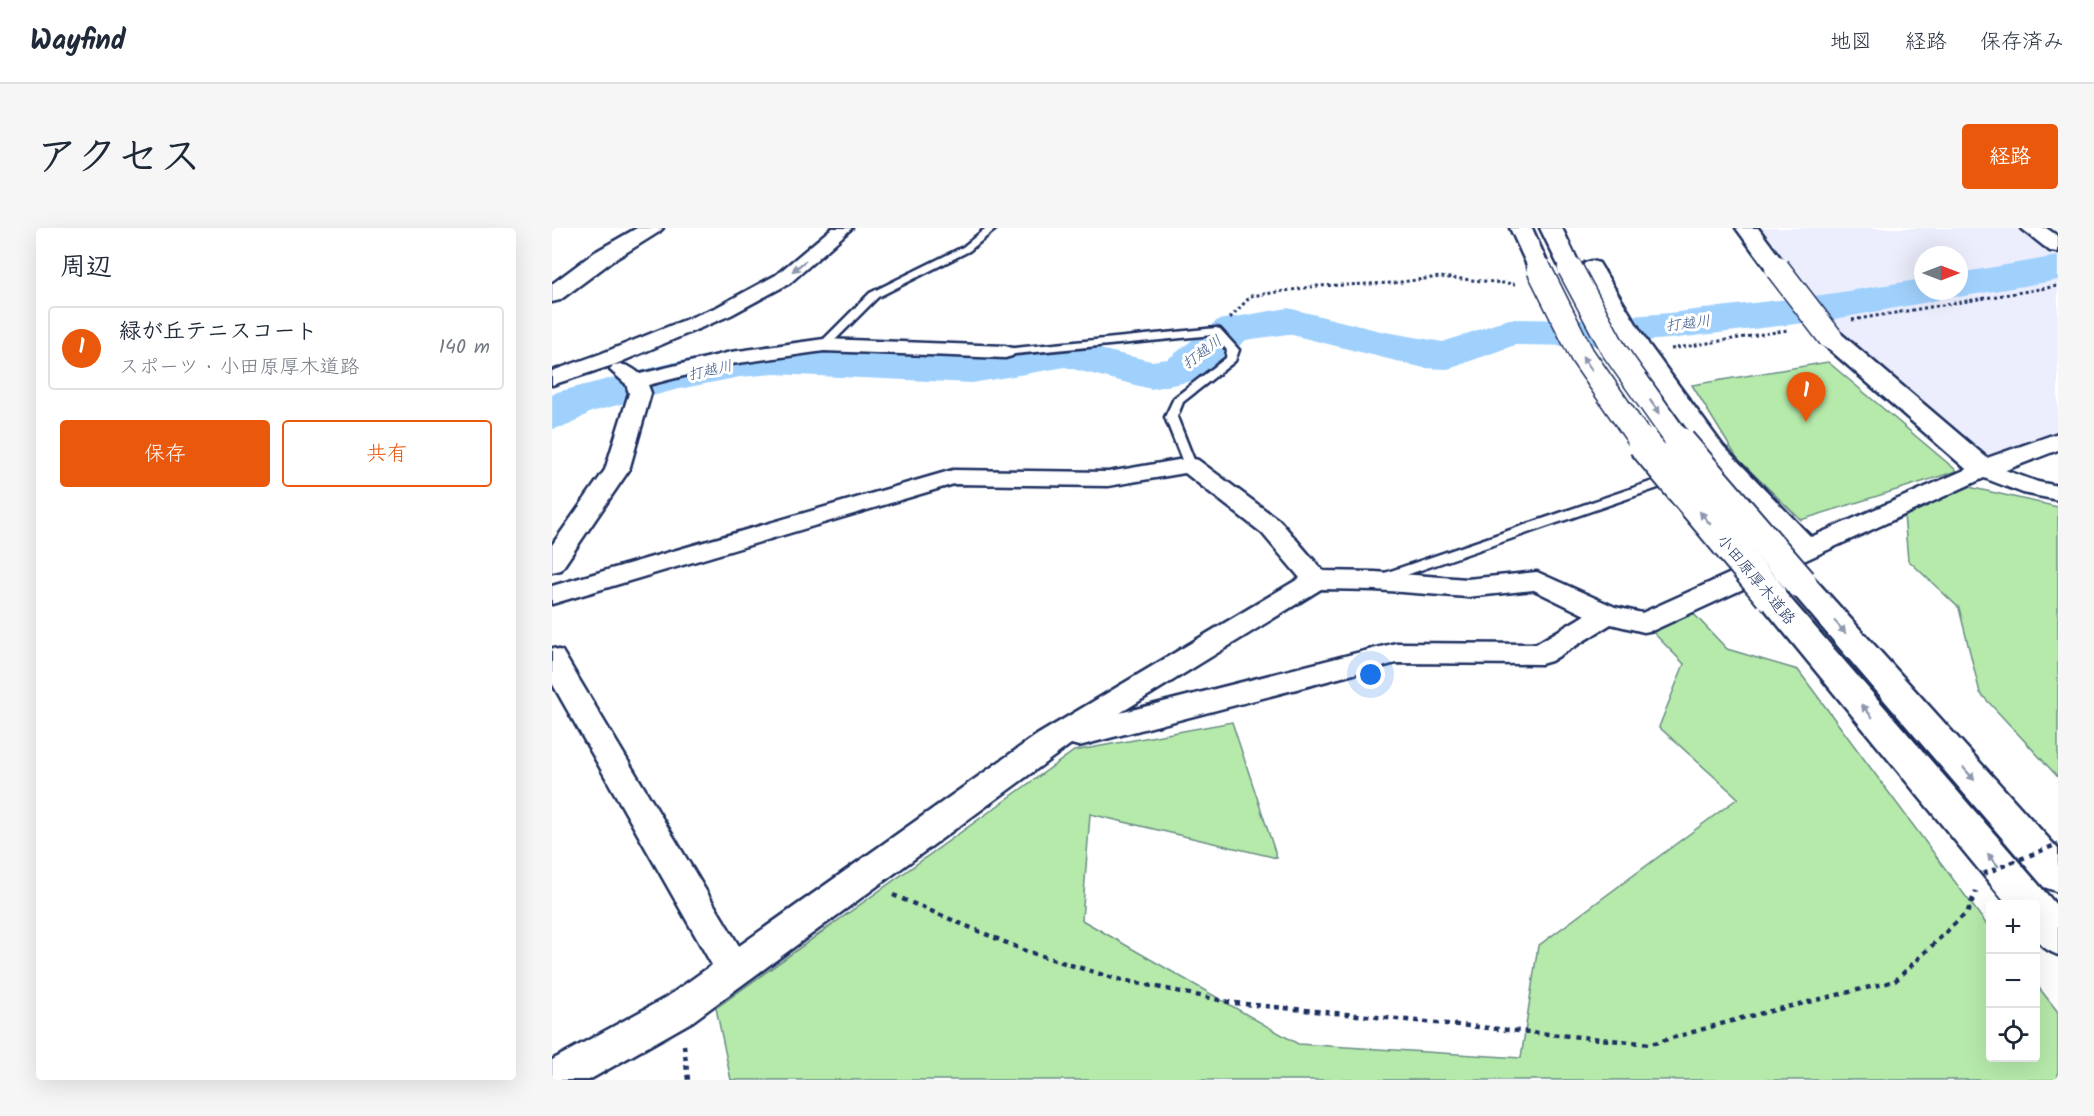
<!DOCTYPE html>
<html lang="ja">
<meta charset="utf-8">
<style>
:root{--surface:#fff;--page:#f6f6f7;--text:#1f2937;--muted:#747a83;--line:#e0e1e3;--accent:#ea580c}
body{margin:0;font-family:Kalam,"Klee One",sans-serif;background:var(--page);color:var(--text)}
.controls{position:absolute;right:18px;bottom:18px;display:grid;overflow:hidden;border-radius:6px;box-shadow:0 6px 24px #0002}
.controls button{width:54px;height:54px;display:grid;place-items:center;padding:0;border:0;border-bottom:2px solid var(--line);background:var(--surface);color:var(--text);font:30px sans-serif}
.compass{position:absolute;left:1362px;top:18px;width:54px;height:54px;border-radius:50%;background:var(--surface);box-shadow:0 6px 24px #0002;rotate:90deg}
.you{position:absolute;left:819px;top:447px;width:21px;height:21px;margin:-15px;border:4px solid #fff;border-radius:50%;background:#1a73e8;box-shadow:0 0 0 9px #1a73e833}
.badge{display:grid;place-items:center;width:39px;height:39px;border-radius:50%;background:var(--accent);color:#fff;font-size:20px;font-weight:700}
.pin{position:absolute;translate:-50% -50px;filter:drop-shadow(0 2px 3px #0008)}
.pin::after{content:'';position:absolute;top:32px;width:21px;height:18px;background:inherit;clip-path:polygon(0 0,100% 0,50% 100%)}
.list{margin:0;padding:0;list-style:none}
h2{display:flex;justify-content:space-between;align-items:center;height:78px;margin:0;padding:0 24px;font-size:26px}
h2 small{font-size:20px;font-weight:400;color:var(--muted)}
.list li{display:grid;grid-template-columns:39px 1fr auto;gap:18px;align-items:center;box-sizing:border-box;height:84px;margin:0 12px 12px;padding:0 12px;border:2px solid var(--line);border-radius:6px}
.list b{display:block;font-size:22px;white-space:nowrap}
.list p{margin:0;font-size:20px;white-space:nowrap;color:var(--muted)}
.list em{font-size:20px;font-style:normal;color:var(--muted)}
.actions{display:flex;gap:12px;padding:18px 24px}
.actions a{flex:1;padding:14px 0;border:2px solid var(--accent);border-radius:6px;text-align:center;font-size:21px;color:var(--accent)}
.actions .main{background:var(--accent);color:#fff}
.icon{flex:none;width:33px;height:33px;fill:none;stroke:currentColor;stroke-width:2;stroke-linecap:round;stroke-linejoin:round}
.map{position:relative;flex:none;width:1506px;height:852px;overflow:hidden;border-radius:6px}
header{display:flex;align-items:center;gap:36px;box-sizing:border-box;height:84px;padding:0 30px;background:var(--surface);border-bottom:2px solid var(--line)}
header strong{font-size:28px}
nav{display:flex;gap:33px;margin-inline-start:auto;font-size:21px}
.intro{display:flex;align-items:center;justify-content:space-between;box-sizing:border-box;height:144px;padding:0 36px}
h1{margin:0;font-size:42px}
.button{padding:15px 27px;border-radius:6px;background:var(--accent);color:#fff;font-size:21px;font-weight:700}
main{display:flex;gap:36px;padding:0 36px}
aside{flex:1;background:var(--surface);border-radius:6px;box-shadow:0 6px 24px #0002}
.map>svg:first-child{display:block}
</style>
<header>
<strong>Wayfind</strong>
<nav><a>地図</a><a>経路</a><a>保存済み</a></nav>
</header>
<div class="intro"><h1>アクセス</h1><a class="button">経路</a></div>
<main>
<aside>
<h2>周辺<small></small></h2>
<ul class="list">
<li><span class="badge">1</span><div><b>緑が丘テニスコート</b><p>スポーツ · 小田原厚木道路</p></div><em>140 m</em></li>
</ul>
<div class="actions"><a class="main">保存</a><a>共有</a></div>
</aside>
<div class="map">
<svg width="1506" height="852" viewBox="0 0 1506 852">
<rect width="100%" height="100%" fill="#fff"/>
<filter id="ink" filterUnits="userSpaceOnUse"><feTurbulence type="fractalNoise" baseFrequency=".0167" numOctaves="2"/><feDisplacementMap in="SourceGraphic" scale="12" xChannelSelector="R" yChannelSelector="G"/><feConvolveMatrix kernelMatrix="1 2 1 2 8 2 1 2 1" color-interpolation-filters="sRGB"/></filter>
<g filter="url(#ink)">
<path fill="#eceefd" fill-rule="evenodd" d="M1201 0H1506V213L1431 241 1278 109ZM1371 27H1407V63H1371Z"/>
<g fill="#b6eaab" stroke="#688c84" stroke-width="1.5">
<path d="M1276 134 1405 243 1249 292 1185 230 1140 157Z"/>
<path d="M1417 259 1506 279V549L1428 465 1407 380 1356 332 1352 287Z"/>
<path d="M1140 384 1175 421 1246 442 1438 701V830H1484V756L1506 784V852H179L164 780 522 523 680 494 725 630 538 586 530 692 746 816 969 830 986 718 1186 570 1107 499 1132 436 1092 395Z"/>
</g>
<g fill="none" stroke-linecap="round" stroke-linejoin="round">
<path fill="#a0d1fd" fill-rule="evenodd" d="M1506 28V52L1407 69 1391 64 1386 72 1371 75 1277 92 1117 111 1027 118 963 117 896 141 872 140 736 106 694 112 646 152 599 161 513 139 420 155 222 146 188 149 127 161 39 184 17 197 0 201V167L5 164 123 134 188 121 222 118 420 127 513 113 599 133 616 131 666 92 736 80 828 103 891 114 957 91 1027 92 1117 85 1277 66 1371 51V63H1407V45Z"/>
<g stroke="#1b2f5e" stroke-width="5">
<g id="lane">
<path d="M434 0H445L417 23 326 69 276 119H268V115L318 65 411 19Z"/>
<path d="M664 100 668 101 687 122 683 133 631 174 625 189 644 237 638 241 632 237 613 189 622 170 674 130 675 122 661 107 453 127 447 124 453 121Z"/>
<path d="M1104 252 1109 253 1110 256 1109 259 831 355H821L819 352 821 349Z"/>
</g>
</g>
<g stroke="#1b2f5e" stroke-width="5">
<g id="street">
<path d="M280 0H300L238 55 179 87 64 136 0 157V143L48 126 165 79 224 47Z"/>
<path d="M1040 33 1047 35 1097 117 1171 218 1259 309 1431 234 1486 254 1506 258V272L1471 265 1432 250 1102 402 1092 404 1059 396 999 433 989 436 844 435 527 518 519 516 141 793 37 852H0V832L115 769 160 737 0 455V420L10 423 187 718 485 507 748 350 710 305 633 245 556 258 402 256 0 376V358L401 242 556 244 638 230 646 232 728 293 771 343 823 344 915 351 985 344 1063 379 1090 385 1239 318 1155 228 1076 119 1030 39 1033 35ZM769 361 823 362 915 369 982 362 1033 387 984 416 844 415 568 485Z"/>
<path d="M272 111 453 118 460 120 464 124 460 128 453 130 272 123 179 136 96 157 99 165 77 242 9 342 0 344V317L53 242 77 165 74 156 58 142 61 137C73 135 79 139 88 146L179 124Z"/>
</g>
</g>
<g stroke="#1b2f5e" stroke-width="5">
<g id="secondary">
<path d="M1184 0H1206L1236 40 1233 45 1225 47 1217 45Z"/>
<path d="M1469 0H1494L1506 8V24L1498 23Z"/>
<path d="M1278 102 1287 104 1435 230 1506 205V222L1441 247 1431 249 1421 247 1269 114 1266 109 1269 104Z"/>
</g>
</g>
<g stroke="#1b2f5e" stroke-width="5">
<path id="primary" d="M85 0H111L107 4 59 34 8 72 0 74V56L43 24Z"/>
</g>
<g stroke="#1b2f5e" stroke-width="5">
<g id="highway">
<path d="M958 0H980L998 41 995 46 987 48 979 46Z"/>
<path d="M988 0H1010L1029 40 1026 45 1018 47 1010 45Z"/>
<path d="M1249 345 1260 348 1506 621V664L1492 659 1238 362 1233 355 1238 348Z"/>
<path d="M1218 357 1229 360 1506 679V727C1477 716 1484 703 1484 676H1455L1207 374 1202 367 1207 360Z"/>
</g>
</g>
<g stroke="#1b2f5e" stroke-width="3" stroke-dasharray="3 3" stroke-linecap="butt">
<path d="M678 90 699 68 766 58 841 55 888 49 963 56"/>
<path d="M1300 92 1506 58"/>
<path d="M1119 121 1236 102"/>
</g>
<g stroke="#1b2f5e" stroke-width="4.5" stroke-dasharray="5 5" stroke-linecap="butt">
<path d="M341 667 474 723 561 750 682 775 1099 816 1190 790 1343 753 1416 683 1424 663"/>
<path d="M132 817 136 852"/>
</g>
<use href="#lane" fill="#fff" fill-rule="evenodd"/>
<use href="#street" fill="#fff" fill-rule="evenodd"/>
<use href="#secondary" fill="#fff" fill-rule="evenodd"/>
<use href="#primary" fill="#fff" fill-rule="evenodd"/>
<use href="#highway" fill="#fff" fill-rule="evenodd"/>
<g stroke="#1b2f5e" stroke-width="27" stroke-linecap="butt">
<path id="secondary-bridge" d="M1225 40 1278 109"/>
</g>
<g stroke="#1b2f5e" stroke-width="27" stroke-linecap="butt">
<g id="highway-bridge-far1">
<path d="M1018 40 1062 122 1129 217"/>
<path d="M987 41 1030 127 1092 217"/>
</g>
</g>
<g stroke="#1b2f5e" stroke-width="35" stroke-linecap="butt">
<g id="highway-bridge">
<path d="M1091 215 1218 367"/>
<path d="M1128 215 1249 355"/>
</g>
</g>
<path stroke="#1b2f5e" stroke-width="4.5" stroke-dasharray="5 5" stroke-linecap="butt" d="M1431 646 1506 616"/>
<use href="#secondary-bridge" stroke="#fff" stroke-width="24"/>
<use href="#highway-bridge-far1" stroke="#fff" stroke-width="24"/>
<use href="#highway-bridge" stroke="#fff" stroke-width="31"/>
</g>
<defs><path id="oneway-solid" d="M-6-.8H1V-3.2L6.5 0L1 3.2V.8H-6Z" transform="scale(1.5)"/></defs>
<g fill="#8d97ae">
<use href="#oneway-solid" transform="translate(247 38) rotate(141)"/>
<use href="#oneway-solid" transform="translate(1035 135) rotate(-124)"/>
<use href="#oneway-solid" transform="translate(1103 179) rotate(54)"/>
<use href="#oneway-solid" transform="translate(1153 290) rotate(-130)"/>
<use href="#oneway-solid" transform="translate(1288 399) rotate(49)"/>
<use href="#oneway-solid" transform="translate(1315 483) rotate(-130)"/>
<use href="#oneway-solid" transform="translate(1417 546) rotate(49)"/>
<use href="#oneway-solid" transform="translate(1441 632) rotate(-130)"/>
</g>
</g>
<g text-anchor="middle" stroke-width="6" stroke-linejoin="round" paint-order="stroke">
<g font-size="15" font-style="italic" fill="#3c5886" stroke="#fff">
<text transform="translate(1136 95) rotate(-7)" y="5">打越川</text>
<text transform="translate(650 124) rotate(-37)" y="5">打越川</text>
<text transform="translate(158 142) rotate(-13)" y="5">打越川</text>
</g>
<g font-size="16" fill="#1b2f5e" stroke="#fff">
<text transform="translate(1205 351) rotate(50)" y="6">小田原厚木道路</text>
</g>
</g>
</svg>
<div class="controls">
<button>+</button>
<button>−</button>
<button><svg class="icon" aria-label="locate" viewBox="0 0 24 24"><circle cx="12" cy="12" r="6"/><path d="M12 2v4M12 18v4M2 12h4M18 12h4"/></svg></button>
</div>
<svg class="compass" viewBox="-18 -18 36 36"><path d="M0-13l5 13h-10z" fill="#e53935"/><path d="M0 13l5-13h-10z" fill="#747a83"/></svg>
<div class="you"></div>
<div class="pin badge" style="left:1254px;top:194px">1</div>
</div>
</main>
